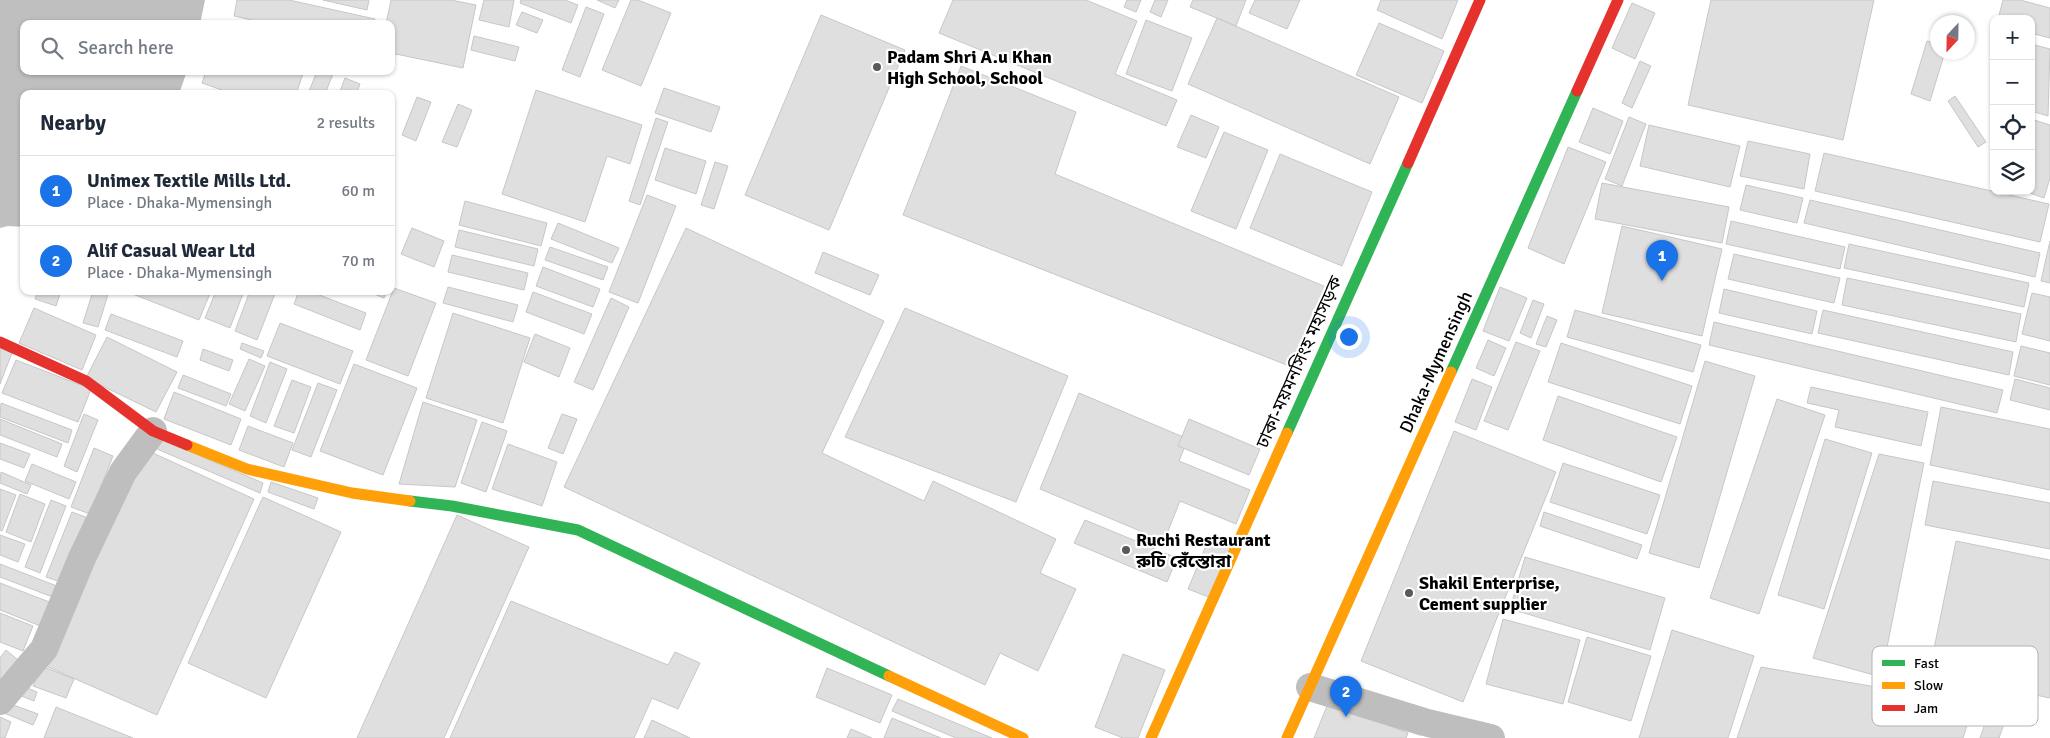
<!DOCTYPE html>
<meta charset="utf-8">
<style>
:root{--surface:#fff;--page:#f2f2f3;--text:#1f2937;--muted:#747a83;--line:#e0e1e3;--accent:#1a73e8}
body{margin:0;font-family:Signika,"Noto Sans Bengali",sans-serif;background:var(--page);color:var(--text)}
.controls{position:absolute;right:15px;top:15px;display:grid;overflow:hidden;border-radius:10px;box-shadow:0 1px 4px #0004}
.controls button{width:45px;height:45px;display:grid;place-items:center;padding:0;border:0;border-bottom:1px solid var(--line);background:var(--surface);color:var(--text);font:25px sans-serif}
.compass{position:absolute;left:1930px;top:15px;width:45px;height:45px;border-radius:50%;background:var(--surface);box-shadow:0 1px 4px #0004;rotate:202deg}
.you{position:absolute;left:1348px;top:336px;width:18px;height:18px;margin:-12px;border:4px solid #fff;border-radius:50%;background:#1a73e8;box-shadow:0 0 0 8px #1a73e833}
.badge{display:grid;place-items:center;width:32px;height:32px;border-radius:50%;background:var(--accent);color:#fff;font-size:16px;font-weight:700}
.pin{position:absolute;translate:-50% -41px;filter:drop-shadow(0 1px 2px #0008)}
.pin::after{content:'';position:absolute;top:26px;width:18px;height:15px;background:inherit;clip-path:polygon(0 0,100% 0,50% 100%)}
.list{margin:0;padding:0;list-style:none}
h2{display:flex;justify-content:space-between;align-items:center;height:65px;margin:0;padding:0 20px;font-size:21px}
h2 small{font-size:16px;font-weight:400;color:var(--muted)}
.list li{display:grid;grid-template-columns:32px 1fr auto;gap:15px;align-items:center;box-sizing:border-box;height:70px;padding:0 20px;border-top:1px solid var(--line)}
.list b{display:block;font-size:19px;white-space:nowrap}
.list p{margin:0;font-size:16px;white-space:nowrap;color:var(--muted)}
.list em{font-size:16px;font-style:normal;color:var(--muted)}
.icon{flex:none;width:28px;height:28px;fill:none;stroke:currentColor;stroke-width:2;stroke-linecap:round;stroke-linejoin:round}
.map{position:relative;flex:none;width:2050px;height:738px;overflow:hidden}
.search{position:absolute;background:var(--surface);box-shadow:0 1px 4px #0004;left:20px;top:20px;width:375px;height:55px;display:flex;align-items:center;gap:12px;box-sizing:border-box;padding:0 18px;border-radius:10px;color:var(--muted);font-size:19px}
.panel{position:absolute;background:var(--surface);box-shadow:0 1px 4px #0004;left:20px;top:90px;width:375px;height:205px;border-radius:10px}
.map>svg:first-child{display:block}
</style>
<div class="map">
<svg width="2050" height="738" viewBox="0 0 2050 738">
<rect width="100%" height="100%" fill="#fff"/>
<path fill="#bfbfbf" d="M0 0H205L200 24H24V71H187L179 94H24V227L8 226 0 228Z"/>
<g fill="#dfdfdf" stroke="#c7c7c7">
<path d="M237 0H289L375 19 374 24H269L234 16Z"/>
<path d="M323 0H369L367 10Z"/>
<path d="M391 0H451L476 5 463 68 391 53V24H386Z"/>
<path d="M484 0H514L509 27 479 20Z"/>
<path d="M521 0H565L578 5 571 23 520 3Z"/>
<path d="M597 0H619L615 8Z"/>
<path d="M631 0H638L671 13 641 86 602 70Z"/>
<path d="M953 0H1086L1137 21 1115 74 1177 100 1166 126 939 33Z"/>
<path d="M1127 0H1141L1136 12 1124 7Z"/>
<path d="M1155 0H1168L1161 17 1150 12Z"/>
<path d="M1193 0H1246L1236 26 1190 7Z"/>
<path d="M1255 0H1300L1287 29 1249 13Z"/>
<path d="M1381 0H1458L1442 39 1377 10Z"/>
<path d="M1711 0H1874L1843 140 1688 105Z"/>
<path d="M2003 0H2020L2050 8V38L2031 33V19H1998Z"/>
<path d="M1632 3 1655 13 1635 59 1612 48Z"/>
<path d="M586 7 604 14 580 77 562 70Z"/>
<path d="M522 12 543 20 537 33 516 25Z"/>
<path d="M821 15 905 50 829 230 745 195Z"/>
<path d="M1217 18 1399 97 1370 164 1188 84Z"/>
<path d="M1146 20 1192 38 1172 91 1126 74Z"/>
<path d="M1379 23 1444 51 1422 103 1356 75Z"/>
<path d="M474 36 519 47 515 61 471 50Z"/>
<path d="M1927 41 1938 44V52H1945L1930 101 1911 94Z"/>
<path d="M2031 44 2050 49 2048 116 2031 111Z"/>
<path d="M1640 61 1651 66 1632 108 1622 103Z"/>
<path d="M961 66 1076 112 1055 174 1326 287 1292 367 903 215Z"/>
<path d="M206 71H304L296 94H233L202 83Z"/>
<path d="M317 71 333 74 325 94H308Z"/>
<path d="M345 78 360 84 356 94H339Z"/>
<path d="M664 88 720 107 711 132 655 113Z"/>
<path d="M536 90 642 125 630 164 607 156 585 222 502 194Z"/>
<path d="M1955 96 1986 142 1978 147 1948 101Z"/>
<path d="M417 97 431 102 416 141 402 135Z"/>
<path d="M458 104 472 110 457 147 442 142Z"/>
<path d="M1593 108 1623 121 1610 154 1579 142Z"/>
<path d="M1191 115 1219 127 1206 158 1177 147Z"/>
<path d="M1629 117 1646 124 1622 186 1605 179Z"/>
<path d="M656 118 668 122 640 205 629 201Z"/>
<path d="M2031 119 2050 125V178L2044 198 2024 191H2031Z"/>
<path d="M1649 125 1740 146 1730 187 1640 166Z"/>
<path d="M1224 132 1268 150 1236 229 1191 211Z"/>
<path d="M1748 141 1810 154 1804 189 1740 176Z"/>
<path d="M1568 147 1606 162 1564 264 1528 248Z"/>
<path d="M665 148 706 161 696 194 655 180Z"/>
<path d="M1824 153 2049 204 2040 242 1815 191Z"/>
<path d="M1280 154 1372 192 1342 266 1250 228Z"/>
<path d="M715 162 728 166 714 209 701 205Z"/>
<path d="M1602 183 1729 207 1722 243 1595 219Z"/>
<path d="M1746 185 1803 198 1797 223 1740 210Z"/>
<path d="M647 195 676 206 638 303 609 292Z"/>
<path d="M1810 200 2040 253 2035 277 1804 223Z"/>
<path d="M465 201 547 223 541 246 459 225Z"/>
<path d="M1731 221 1845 247 1840 269 1726 244Z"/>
<path d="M558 223 619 248 612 263 551 239Z"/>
<path d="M1622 226 1722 249 1702 336 1602 313Z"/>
<path d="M412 228 444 241 434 267 401 254Z"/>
<path d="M686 228 884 321 822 453 924 501 933 481 1056 539 1040 573 1076 589 1038 671 1000 653 985 685 564 487Z"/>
<path d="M459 230 538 249 534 266 455 247Z"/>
<path d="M2050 241V283L2041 281Z"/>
<path d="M1849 244 2029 283 2024 307 1844 268Z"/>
<path d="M550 247 608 267 603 280 545 260Z"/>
<path d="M823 252 879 275 870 295 815 273Z"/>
<path d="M1734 254 1840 278 1834 303 1728 279Z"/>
<path d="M452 255 528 273 524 290 448 272Z"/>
<path d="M543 267 600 289 593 307 536 286Z"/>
<path d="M1847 278 2021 314 2016 342 1842 305Z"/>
<path d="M448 287 518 305 513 322 443 303Z"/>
<path d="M1500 287 1527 298 1509 341 1483 331Z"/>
<path d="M394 288 436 303 408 376 366 360Z"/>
<path d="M1724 289 1817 311 1812 334 1719 313Z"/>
<path d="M38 291H61L56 306 35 299Z"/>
<path d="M93 291H109L98 327 83 323Z"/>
<path d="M125 291H211L199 320Z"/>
<path d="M216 291H244L230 328 205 318Z"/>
<path d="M250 291H276L257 340 235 331Z"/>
<path d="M299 291H309L366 313 360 330 294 304Z"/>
<path d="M367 291H387L384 298Z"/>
<path d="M533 292 592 314 584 334 526 312Z"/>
<path d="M2032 293 2050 297V341L2022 334Z"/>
<path d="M611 298 629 307 593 390 574 382Z"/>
<path d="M1533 300 1544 304 1531 338 1520 333Z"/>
<path d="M34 308 96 335 82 370 19 343Z"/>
<path d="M905 308 1068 376 1016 502 845 437Z"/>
<path d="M1575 310 1701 345 1693 372 1567 337Z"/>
<path d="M1823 310 2013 352 2009 375 1818 333Z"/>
<path d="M453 313 530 338 503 423 426 398Z"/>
<path d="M111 314 183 341 177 357 105 330Z"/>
<path d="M1547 316 1557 320 1546 347 1536 344Z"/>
<path d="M1714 322 2003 390 1997 413 1709 345Z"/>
<path d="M280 323 353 351 340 384 267 356Z"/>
<path d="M535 334 570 348 559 377 524 362Z"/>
<path d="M107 337 177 372 156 412 86 378Z"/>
<path d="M1488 340 1506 348 1494 376 1476 368Z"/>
<path d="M1516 342 1540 351 1508 430 1484 421Z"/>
<path d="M242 343 264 351 261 358 240 349Z"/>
<path d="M1561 343 1692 386 1680 424 1548 382Z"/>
<path d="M2021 346 2050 353V385L2014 376Z"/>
<path d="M0 348 12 353 0 384Z"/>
<path d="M203 349 233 360 229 371 200 360Z"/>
<path d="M249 359 265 366 245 411 229 404Z"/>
<path d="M16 360 91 389 78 422 2 393Z"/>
<path d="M1705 361 1755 376 1699 568 1649 553Z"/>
<path d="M270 362 287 369 266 423 250 416Z"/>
<path d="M354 364 417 388 383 475 320 451Z"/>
<path d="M183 375 231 394 226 406 178 388Z"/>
<path d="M1472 379 1492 387 1476 430 1455 422Z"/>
<path d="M2015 379 2050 388V410L2010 400Z"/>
<path d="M292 380 311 387 294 433 274 426Z"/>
<path d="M318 383 337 390 311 457 292 450Z"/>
<path d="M1811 387 1928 412 1921 446 1835 427 1839 410 1807 403Z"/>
<path d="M174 392 241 419 231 445 164 419Z"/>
<path d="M1079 393 1188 439 1179 461 1250 490 1236 524 1180 501 1164 541 1040 489Z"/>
<path d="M1558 396 1677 437 1661 482 1543 440Z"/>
<path d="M1777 399 1825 415 1759 614 1710 598Z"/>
<path d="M423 402 477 420 455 487 399 484Z"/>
<path d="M1 403 72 430 68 443 0 417Z"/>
<path d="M1941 407 2050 429V490L1930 465Z"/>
<path d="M84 414 98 420 77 472 64 466Z"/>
<path d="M562 414 577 419 563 454 548 448Z"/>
<path d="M0 419 62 444 57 457 0 435Z"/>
<path d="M1189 419 1260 449 1249 475 1178 446Z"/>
<path d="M482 422 507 431 486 492 461 483Z"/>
<path d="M248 426 293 443 284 467 239 450Z"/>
<path d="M1454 431 1556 472 1463 702 1361 661Z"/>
<path d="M161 439 263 483 260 493 157 449Z"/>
<path d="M1825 439 1872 453 1824 609 1778 595Z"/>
<path d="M0 443 30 454 24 468 0 459Z"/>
<path d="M508 444 557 462 542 506 492 489Z"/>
<path d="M94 448 113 456 90 514 71 507Z"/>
<path d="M144 449 254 499 157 715 46 666Z"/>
<path d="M1879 454 1924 463 1881 677 1813 658Z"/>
<path d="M1563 463 1660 495 1647 534 1550 502Z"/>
<path d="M32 464 76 482 69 499 25 481Z"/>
<path d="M1 472 31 485 27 494 0 483Z"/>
<path d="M1933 481 2050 503V549L1925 525Z"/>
<path d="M271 482 318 498 314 509 268 492Z"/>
<path d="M0 489 16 495 2 531 0 530Z"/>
<path d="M20 494 45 504 31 542 6 532Z"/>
<path d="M263 497 341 532 266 698 188 663Z"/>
<path d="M51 500 66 506 40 573 25 567Z"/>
<path d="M72 512 88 518 63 583 46 577Z"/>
<path d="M1544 512 1642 545 1637 559 1540 526Z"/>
<path d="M457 515 529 547 444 738H357Z"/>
<path d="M1085 520 1177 558 1167 582 1074 543Z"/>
<path d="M0 535 25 544 18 562 0 555Z"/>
<path d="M1210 536 1233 546 1211 598 1188 589Z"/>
<path d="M1956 541 2050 560V698L1929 673Z"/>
<path d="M1525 557 1665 598 1650 650 1510 609Z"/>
<path d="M0 564 62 588 58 599 0 577Z"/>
<path d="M0 583 52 603 43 627 0 610Z"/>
<path d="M511 601 668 665 675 652 700 663 678 709 652 698 634 738H450Z"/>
<path d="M0 613 33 626 23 651 0 642Z"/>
<path d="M1503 619 1580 640 1563 704 1486 684Z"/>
<path d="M1672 630 1754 656 1728 738H1639Z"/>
<path d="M1587 637 1651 656 1631 721 1568 702Z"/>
<path d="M6 650 18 660 0 684V658Z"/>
<path d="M1123 654 1165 670 1138 738H1123L1095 727Z"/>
<path d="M41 666 74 679 66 698 33 686Z"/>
<path d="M1761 667 1974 704 1963 738H1737Z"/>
<path d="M827 668 892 695 880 723 816 697Z"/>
<path d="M23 686 37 692 34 701 19 695Z"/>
<path d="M898 699 992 738H956L892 711Z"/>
<path d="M1329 701 1408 733 1406 738H1314Z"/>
<path d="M8 703 38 714 33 725 4 713Z"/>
<path d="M56 707 133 738H44Z"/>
<path d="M1988 715 2005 721 1999 738H1980Z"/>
<path d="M0 717 11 722 5 738H0Z"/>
<path d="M892 718 941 738H884Z"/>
<path d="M652 720 690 738H644Z"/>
<path d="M851 729 872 738H847Z"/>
</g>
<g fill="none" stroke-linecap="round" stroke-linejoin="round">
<g stroke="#bebebe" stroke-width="28">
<path d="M1310 687 1424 722 1491 738"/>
<path d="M0 701 44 649 82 558 123 472 153 431"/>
</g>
<g stroke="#30b455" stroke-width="11">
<path d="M1451 372 1577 91"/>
<path d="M1287 433 1408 163"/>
<path d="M410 501 452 506 578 530 889 676"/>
</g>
<g stroke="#ff9f0a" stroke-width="11">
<path d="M187 445 247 469 352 493 410 501"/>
<path d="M889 676 1023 738"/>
<path d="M1151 738 1287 433"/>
<path d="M1287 738 1451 372"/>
</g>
<g stroke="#e5322d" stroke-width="11">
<path d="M1577 91 1618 0"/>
<path d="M1408 163 1480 0"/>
<path d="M0 342 86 381 153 431 187 445"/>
</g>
</g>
<g fill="#595959" stroke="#fff" stroke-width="2">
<circle cx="877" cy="67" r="5"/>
<circle cx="1126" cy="550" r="5"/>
<circle cx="1409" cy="593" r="5"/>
</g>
<g text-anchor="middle" stroke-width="4.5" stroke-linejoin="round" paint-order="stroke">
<g font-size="18" font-weight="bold" fill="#000" stroke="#fff" text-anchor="start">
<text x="887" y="63">Padam Shri A.u Khan<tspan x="887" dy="21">High School, School</tspan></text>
<text x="1136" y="546">Ruchi Restaurant<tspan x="1136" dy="21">রুচি রেঁস্তোরা</tspan></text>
<text x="1419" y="589">Shakil Enterprise,<tspan x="1419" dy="21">Cement supplier</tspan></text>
</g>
<g font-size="18" fill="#000" stroke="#fff">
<text transform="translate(1299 362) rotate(-66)" y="6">ঢাকা-ময়মনসিংহ মহাসড়ক</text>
<text transform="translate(1436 362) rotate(-66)" y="6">Dhaka-Mymensingh</text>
</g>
</g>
<rect x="1872" y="646" width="166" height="80" rx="8" fill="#fff" stroke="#b2b2b2" stroke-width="1"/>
<rect x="1882" y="660" width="23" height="6" fill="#30b455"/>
<rect x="1882" y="682" width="23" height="7" fill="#ff9f0a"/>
<rect x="1882" y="705" width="23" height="6" fill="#e5322d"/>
<g font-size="14" fill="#000">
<text x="1914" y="668">Fast</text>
<text x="1914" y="690">Slow</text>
<text x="1914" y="713">Jam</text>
</g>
</svg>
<div class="controls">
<button>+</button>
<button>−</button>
<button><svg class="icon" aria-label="locate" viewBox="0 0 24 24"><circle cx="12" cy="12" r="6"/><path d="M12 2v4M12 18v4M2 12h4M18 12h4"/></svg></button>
<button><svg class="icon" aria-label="layers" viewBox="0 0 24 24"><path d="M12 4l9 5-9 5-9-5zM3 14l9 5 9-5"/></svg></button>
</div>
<svg class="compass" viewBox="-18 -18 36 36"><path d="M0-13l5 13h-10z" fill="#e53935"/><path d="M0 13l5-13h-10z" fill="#747a83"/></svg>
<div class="you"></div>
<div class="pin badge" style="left:1662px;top:281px">1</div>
<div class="pin badge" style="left:1346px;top:717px">2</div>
<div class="search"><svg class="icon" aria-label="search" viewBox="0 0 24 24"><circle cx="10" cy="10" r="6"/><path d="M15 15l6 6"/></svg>Search here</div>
<section class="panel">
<h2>Nearby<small>2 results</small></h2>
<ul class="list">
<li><span class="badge">1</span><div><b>Unimex Textile Mills Ltd.</b><p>Place · Dhaka-Mymensingh</p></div><em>60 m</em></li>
<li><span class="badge">2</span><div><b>Alif Casual Wear Ltd</b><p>Place · Dhaka-Mymensingh</p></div><em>70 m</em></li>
</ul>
</section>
</div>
